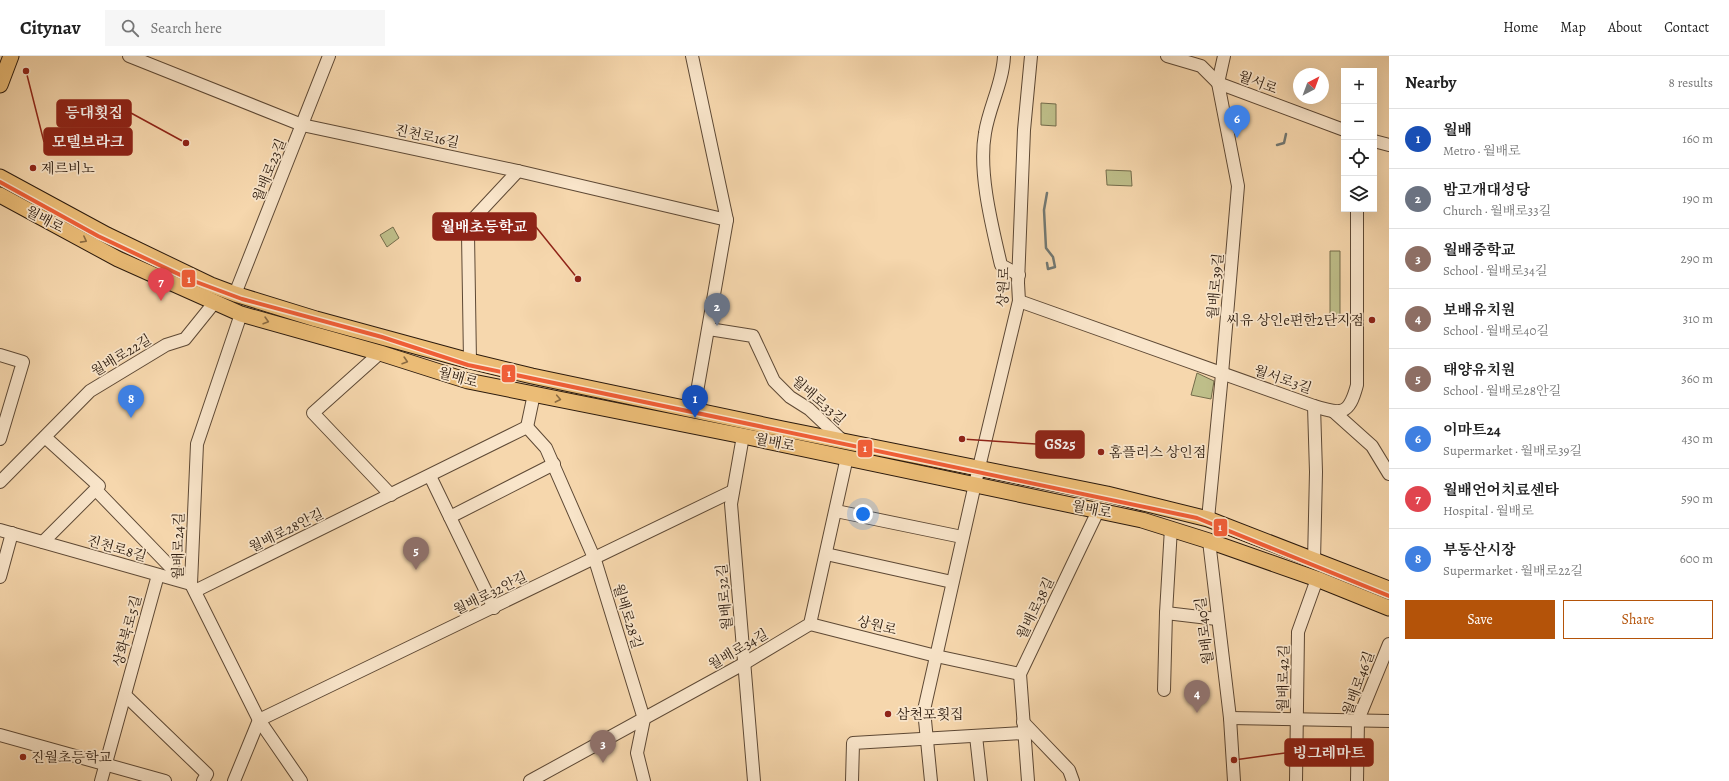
<!DOCTYPE html>
<meta charset="utf-8">
<style>
:root{--surface:#fff;--page:#f6f6f6;--text:#222;--muted:#767676;--line:#e0e0e0;--accent:#b45309}
body{margin:0;font-family:Alegreya,"Noto Serif KR",serif;background:var(--page);color:var(--text)}
.controls{position:absolute;right:12px;top:12px;display:grid;overflow:hidden;border-radius:0px;box-shadow:0 4px 16px #0002}
.controls button{width:36px;height:36px;display:grid;place-items:center;padding:0;border:0;border-bottom:1px solid var(--line);background:var(--surface);color:var(--text);font:20px sans-serif}
.compass{position:absolute;left:1293px;top:12px;width:36px;height:36px;border-radius:50%;background:var(--surface);box-shadow:0 4px 16px #0002;rotate:41deg}
.you{position:absolute;left:863px;top:458px;width:14px;height:14px;margin:-10px;border:3px solid #fff;border-radius:50%;background:#1a73e8;box-shadow:0 0 0 6px #1a73e833}
.badge{display:grid;place-items:center;width:26px;height:26px;border-radius:50%;background:var(--accent);color:#fff;font-size:13px;font-weight:700}
.pin{position:absolute;translate:-50% -33px;filter:drop-shadow(0 1px 2px #0008)}
.pin::after{content:'';position:absolute;top:21px;width:14px;height:12px;background:inherit;clip-path:polygon(0 0,100% 0,50% 100%)}
.list{margin:0;padding:0;list-style:none}
h2{display:flex;justify-content:space-between;align-items:center;height:52px;margin:0;padding:0 16px;font-size:17px}
h2 small{font-size:13px;font-weight:400;color:var(--muted)}
.list li{display:grid;grid-template-columns:26px 1fr auto;gap:12px;align-items:center;box-sizing:border-box;height:60px;padding:0 16px;border-top:1px solid var(--line)}
.list b{display:block;font-size:15px;white-space:nowrap}
.list p{margin:0;font-size:13px;white-space:nowrap;color:var(--muted)}
.list em{font-size:13px;font-style:normal;color:var(--muted)}
.actions{display:flex;gap:8px;padding:12px 16px}
.actions a{flex:1;padding:9px 0;border:1px solid var(--accent);border-radius:0px;text-align:center;font-size:14px;color:var(--accent)}
.actions .main{background:var(--accent);color:#fff}
.icon{flex:none;width:22px;height:22px;fill:none;stroke:currentColor;stroke-width:2;stroke-linecap:round;stroke-linejoin:round}
.map{position:relative;flex:none;width:1389px;height:725px;overflow:hidden}
header{display:flex;align-items:center;gap:24px;box-sizing:border-box;height:56px;padding:0 20px;background:var(--surface);border-bottom:1px solid var(--line)}
header strong{font-size:19px}
nav{display:flex;gap:22px;margin-inline-start:auto;font-size:14px}
.search{width:280px;height:36px;background:var(--page);display:flex;align-items:center;gap:10px;box-sizing:border-box;padding:0 14px;border-radius:0px;color:var(--muted);font-size:15px}
main{display:flex}
aside{flex:1;background:var(--surface)}
.map>svg:first-child{display:block}
</style>
<header>
<strong>Citynav</strong>
<div class="search"><svg class="icon" aria-label="search" viewBox="0 0 24 24"><circle cx="10" cy="10" r="6"/><path d="M15 15l6 6"/></svg>Search here</div>
<nav><a>Home</a><a>Map</a><a>About</a><a>Contact</a></nav>
</header>
<main>
<div class="map">
<svg width="1389" height="725" viewBox="0 0 1389 725">
<rect width="100%" height="100%" fill="#f6d7ad"/>
<filter id="stains"><feTurbulence type="fractalNoise" baseFrequency=".005" numOctaves="4"/><feColorMatrix values="0 0 0 0 .2 0 0 0 0 .09 0 0 0 0 .02 0 0 0 .5 -.17"/></filter>
<radialGradient id="worn" r=".72"><stop offset=".6" stop-color="#630" stop-opacity="0"/><stop offset="1" stop-color="#630" stop-opacity=".3"/></radialGradient>
<g fill="#bebe89" stroke="#746c4b">
<path d="M1041 47 1056 48V70L1041 69Z"/>
<path d="M1106 114 1131 115 1132 130 1107 129Z"/>
<path d="M393 171 399 182 387 191 380 179Z"/>
<path d="M1330 195H1340V263L1330 262Z"/>
<path d="M1197 317 1214 325 1211 343 1191 339Z"/>
</g>
<g fill="none" stroke-linecap="round" stroke-linejoin="round">
<g stroke="#727872" stroke-width="2.5">
<path d="M1277 89 1284 87 1286 78"/>
<path d="M1047 207 1048 213 1055 211 1053 201 1046 192 1044 154 1047 137"/>
</g>
<g stroke="#5e4935" stroke-width="14">
<g id="minor">
<path d="M129 0 302 69 518 115 727 164"/>
<path d="M692 0 727 164 694 353"/>
<path d="M1004 0C1003 27 989 51 985 77 978 116 992 170 1001 209L1019 219"/>
<path d="M1167 0 1201 10 1218 27 1344 74"/>
<path d="M1374 85 1389 89"/>
<path d="M235 238 329 0"/>
<path d="M1019 245 1314 350C1342 359 1349 359 1357 329V153"/>
<path d="M241 258 197 388 191 528 259 664 301 725"/>
<path d="M709 273 753 280 774 325 790 341 809 353 843 385"/>
<path d="M380 297 313 357 391 439"/>
<path d="M0 299 23 306 0 383"/>
<path d="M470 305 468 178 475 161 518 115"/>
<path d="M1334 356 1372 390 1389 418"/>
<path d="M527 371 546 392 595 504 644 663 637 697 644 725"/>
<path d="M527 371 534 338"/>
<path d="M743 380 731 448 754 725"/>
<path d="M430 420 494 552"/>
<path d="M0 426 90 335 166 289 185 283 214 247"/>
<path d="M96 434 184 525"/>
<path d="M836 455 962 481"/>
<path d="M450 461 554 408"/>
<path d="M1208 463 1222 318 1238 130 1218 27 1224 0"/>
<path d="M0 474 191 528"/>
<path d="M1209 485 1230 662 1234 725"/>
<path d="M43 486 99 430 45 381"/>
<path d="M826 498 952 526"/>
<path d="M1314 505 1316 416 1314 350"/>
<path d="M0 521 12 477"/>
<path d="M195 535 527 371"/>
<path d="M1166 557 1217 563"/>
<path d="M810 568 936 600 1020 618"/>
<path d="M1164 634 1166 557 1171 472"/>
<path d="M125 639 207 718 203 725"/>
<path d="M1230 662 1389 665"/>
<path d="M1023 666 1069 714 1073 725"/>
<path d="M0 679 165 725"/>
<path d="M976 680 981 725"/>
<path d="M101 725 158 519"/>
<path d="M234 725 259 664 733 435"/>
<path d="M530 725 745 607 810 568 847 401"/>
<path d="M852 725 853 687 1024 677"/>
<path d="M931 725 924 654 975 428 1019 245 1018 227 1024 74 1031 0"/>
<path d="M1028 725 1020 618 1098 455"/>
<path d="M1296 725 1298 576 1317 523"/>
<path d="M1357 725 1358 664 1389 588"/>
</g>
</g>
<g stroke="#2b1a0d" stroke-width="17">
<g id="major">
<path d="M0 29 11 0"/>
<path d="M0 121 107 179 211 229 235 238 316 263 470 305 532 320 783 373 1107 438 1208 463 1389 533"/>
<path d="M0 139 118 203 241 258 380 297 468 325 743 380 1142 464 1209 485 1317 523 1389 552"/>
</g>
</g>
<use href="#minor" stroke="#f9e5ca" stroke-width="12"/>
<use href="#major" stroke="#ebbc76" stroke-width="15"/>
<g stroke="#f9e5ca" stroke-width="7">
<path id="metro-1" d="M0 126 98 180 191 224 242 243 382 281 468 309 1197 462 1389 540"/>
</g>
<use href="#metro-1" stroke="#ef5e37" stroke-width="4"/>
</g>
<defs><path id="oneway-chevron" d="M-2-3.5L2.5 0L-2 3.5" fill="none" stroke-width="1.6" stroke-linecap="round" stroke-linejoin="round"/></defs>
<g stroke="#8b6b42">
<use href="#oneway-chevron" transform="translate(84 184) rotate(28)"/>
<use href="#oneway-chevron" transform="translate(266 265) rotate(16)"/>
<use href="#oneway-chevron" transform="translate(405 305) rotate(17)"/>
<use href="#oneway-chevron" transform="translate(558 343) rotate(11)"/>
</g>
<g fill="#8f2418" stroke="#f9e5ca" stroke-width="1.5">
<circle cx="33" cy="112" r="4"/>
<circle cx="1372" cy="264" r="4"/>
<circle cx="1101" cy="396" r="4"/>
<circle cx="888" cy="658" r="4"/>
<circle cx="23" cy="701" r="4"/>
</g>
<g text-anchor="middle" stroke-width="3.5" stroke-linejoin="round" paint-order="stroke">
<g font-size="14" fill="#2b1a0d" stroke="#f9e5ca">
<text transform="translate(1258 26) rotate(21)" y="5">월서로</text>
<text transform="translate(427 80) rotate(12)" y="5">진천로16길</text>
<text transform="translate(269 114) rotate(-68)" y="5">월배로23길</text>
<text transform="translate(45 163) rotate(28)" y="5">월배로</text>
<text transform="translate(1215 230) rotate(-85)" y="5">월배로39길</text>
<text transform="translate(1003 231) rotate(-87)" y="5">상원로</text>
<text transform="translate(121 299) rotate(-31)" y="5">월배로22길</text>
<text transform="translate(458 321) rotate(16)" y="5">월배로</text>
<text transform="translate(1283 323) rotate(19)" y="5">월서로3길</text>
<text transform="translate(819 344) rotate(41)" y="5">월배로33길</text>
<text transform="translate(775 386) rotate(12)" y="5">월배로</text>
<text transform="translate(1092 453) rotate(12)" y="5">월배로</text>
<text transform="translate(286 474) rotate(-26)" y="5">월배로28안길</text>
<text transform="translate(178 490) rotate(-89)" y="5">월배로24길</text>
<text transform="translate(117 492) rotate(16)" y="5">진천로8길</text>
<text transform="translate(490 537) rotate(-26)" y="5">월배로32안길</text>
<text transform="translate(724 541) rotate(-95)" y="5">월배로32길</text>
<text transform="translate(1035 552) rotate(-64)" y="5">월배로38길</text>
<text transform="translate(628 560) rotate(73)" y="5">월배로28길</text>
<text transform="translate(877 569) rotate(14)" y="5">상원로</text>
<text transform="translate(127 575) rotate(-75)" y="5">상화북로5길</text>
<text transform="translate(1204 575) rotate(-97)" y="5">월배로40길</text>
<text transform="translate(738 593) rotate(-30)" y="5">월배로34길</text>
<text transform="translate(1283 622) rotate(-89)" y="5">월배로42길</text>
<text transform="translate(1358 627) rotate(-70)" y="5">월배로46길</text>
</g>
<g font-size="14" fill="#2b1a0d" stroke="#f9e5ca" text-anchor="start">
<text x="41" y="117">제르비노</text>
<text x="1364" y="269" text-anchor="end">씨유 상인e편한2단지점</text>
<text x="1109" y="401">홈플러스 상인점</text>
<text x="896" y="663">삼천포횟집</text>
<text x="31" y="706">진월초등학교</text>
</g>
</g>
<path fill="none" stroke="#8f2418" stroke-width="1.5" d="M186 87L131 57M26 15L44 86M578 223L536 171M962 383L1036 388M1234 704L1285 697"/>
<g fill="#8f2418" stroke="#f9e5ca" stroke-width="1.5">
<circle cx="186" cy="87" r="4"/>
<circle cx="26" cy="15" r="4"/>
<circle cx="578" cy="223" r="4"/>
<circle cx="962" cy="383" r="4"/>
<circle cx="1234" cy="704" r="4"/>
</g>
<g fill="#8f2418" stroke="#8f2418" stroke-width="1.5">
<rect x="57" y="44" width="74" height="27" rx="4"/>
<rect x="44" y="72" width="88" height="27" rx="4"/>
<rect x="433" y="157" width="103" height="27" rx="4"/>
<rect x="1036" y="375" width="48" height="27" rx="4"/>
<rect x="1285" y="683" width="88" height="27" rx="4"/>
</g>
<g font-size="15" text-anchor="middle" font-weight="bold" fill="#fff">
<text x="94" y="62">등대횟집</text>
<text x="88" y="91">모텔브라크</text>
<text x="484" y="176">월배초등학교</text>
<text x="1060" y="393">GS25</text>
<text x="1329" y="702">빙그레마트</text>
</g>
<g stroke="#f9e5ca" stroke-width="1.5">
<rect x="181" y="213" width="15" height="19" rx="4" fill="#ef5e37"/>
<rect x="501" y="308" width="15" height="19" rx="4" fill="#ef5e37"/>
<rect x="857" y="383" width="16" height="19" rx="4" fill="#ef5e37"/>
<rect x="1213" y="462" width="15" height="19" rx="4" fill="#ef5e37"/>
</g>
<g font-size="11" text-anchor="middle" font-weight="bold" fill="#fff">
<text x="189" y="227">1</text>
<text x="509" y="321">1</text>
<text x="865" y="396">1</text>
<text x="1220" y="475">1</text>
</g>
<rect width="100%" height="100%" filter="url(#stains)"/>
<rect width="100%" height="100%" fill="url(#worn)"/>
</svg>
<div class="controls">
<button>+</button>
<button>−</button>
<button><svg class="icon" aria-label="locate" viewBox="0 0 24 24"><circle cx="12" cy="12" r="6"/><path d="M12 2v4M12 18v4M2 12h4M18 12h4"/></svg></button>
<button><svg class="icon" aria-label="layers" viewBox="0 0 24 24"><path d="M12 4l9 5-9 5-9-5zM3 14l9 5 9-5"/></svg></button>
</div>
<svg class="compass" viewBox="-18 -18 36 36"><path d="M0-13l5 13h-10z" fill="#e53935"/><path d="M0 13l5-13h-10z" fill="#767676"/></svg>
<div class="you"></div>
<div class="pin badge" style="left:695px;top:362px;background:#1a4fb4">1</div>
<div class="pin badge" style="left:717px;top:270px;background:#6b7280">2</div>
<div class="pin badge" style="left:603px;top:707px;background:#8d6e63">3</div>
<div class="pin badge" style="left:1197px;top:657px;background:#8d6e63">4</div>
<div class="pin badge" style="left:416px;top:514px;background:#8d6e63">5</div>
<div class="pin badge" style="left:1237px;top:82px;background:#3f7fe0">6</div>
<div class="pin badge" style="left:161px;top:245px;background:#e0444e">7</div>
<div class="pin badge" style="left:131px;top:362px;background:#3f7fe0">8</div>
</div>
<aside>
<h2>Nearby<small>8 results</small></h2>
<ul class="list">
<li><span class="badge" style="background:#1a4fb4">1</span><div><b>월배</b><p>Metro · 월배로</p></div><em>160 m</em></li>
<li><span class="badge" style="background:#6b7280">2</span><div><b>밤고개대성당</b><p>Church · 월배로33길</p></div><em>190 m</em></li>
<li><span class="badge" style="background:#8d6e63">3</span><div><b>월배중학교</b><p>School · 월배로34길</p></div><em>290 m</em></li>
<li><span class="badge" style="background:#8d6e63">4</span><div><b>보배유치원</b><p>School · 월배로40길</p></div><em>310 m</em></li>
<li><span class="badge" style="background:#8d6e63">5</span><div><b>태양유치원</b><p>School · 월배로28안길</p></div><em>360 m</em></li>
<li><span class="badge" style="background:#3f7fe0">6</span><div><b>이마트24</b><p>Supermarket · 월배로39길</p></div><em>430 m</em></li>
<li><span class="badge" style="background:#e0444e">7</span><div><b>월배언어치료센타</b><p>Hospital · 월배로</p></div><em>590 m</em></li>
<li><span class="badge" style="background:#3f7fe0">8</span><div><b>부동산시장</b><p>Supermarket · 월배로22길</p></div><em>600 m</em></li>
</ul>
<div class="actions"><a class="main">Save</a><a>Share</a></div>
</aside>
</main>
